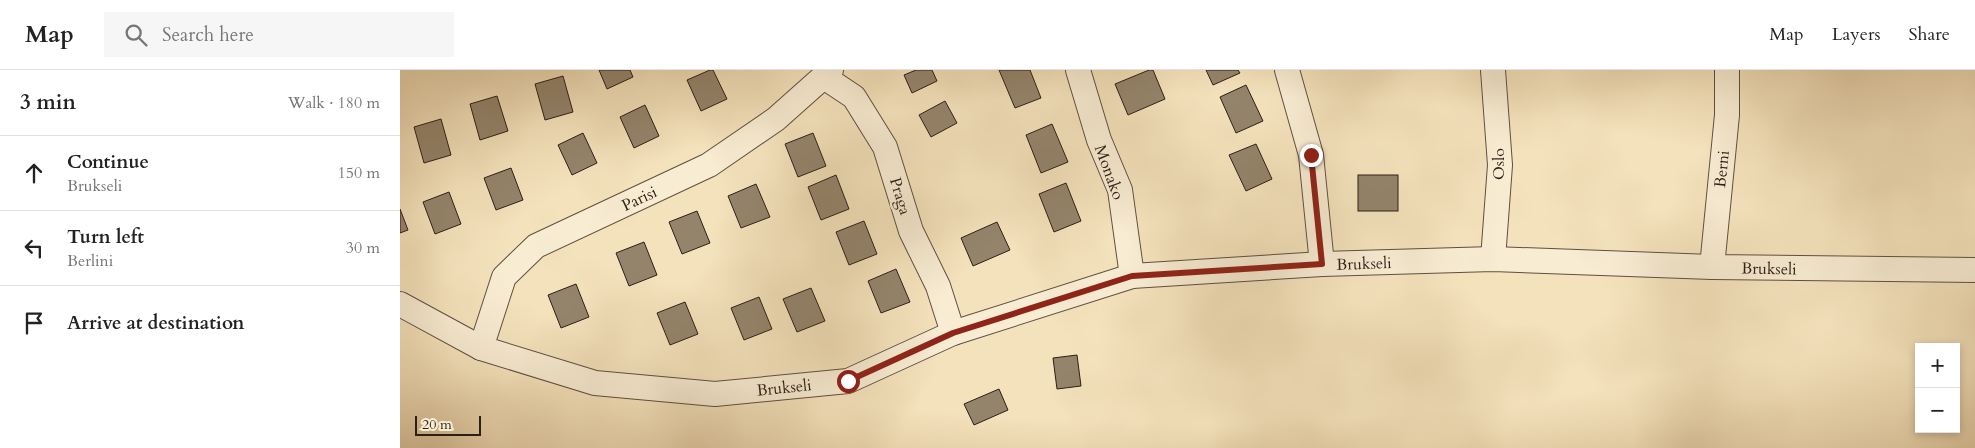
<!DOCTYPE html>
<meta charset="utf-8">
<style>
:root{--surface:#fff;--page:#f6f6f6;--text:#222;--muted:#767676;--line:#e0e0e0}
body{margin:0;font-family:Cardo,serif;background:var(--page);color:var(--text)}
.controls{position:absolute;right:15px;bottom:15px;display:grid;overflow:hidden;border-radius:0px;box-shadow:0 2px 8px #0003}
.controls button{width:45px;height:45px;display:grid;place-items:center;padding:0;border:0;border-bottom:1px solid var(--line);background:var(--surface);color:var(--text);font:25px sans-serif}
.scale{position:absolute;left:15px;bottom:12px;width:66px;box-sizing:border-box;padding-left:5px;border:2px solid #2d1e16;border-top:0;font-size:14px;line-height:18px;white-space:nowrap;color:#2d1e16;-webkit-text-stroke:4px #f8ecd3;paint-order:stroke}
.stop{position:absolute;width:15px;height:15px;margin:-11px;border:4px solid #8f2418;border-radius:50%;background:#fff}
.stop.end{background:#8f2418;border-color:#fff;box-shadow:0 1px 5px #0008}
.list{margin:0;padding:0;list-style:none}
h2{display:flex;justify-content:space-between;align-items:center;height:65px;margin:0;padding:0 20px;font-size:21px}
h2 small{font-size:16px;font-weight:400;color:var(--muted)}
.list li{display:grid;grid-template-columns:32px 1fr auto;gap:15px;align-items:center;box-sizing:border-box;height:75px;padding:0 20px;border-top:1px solid var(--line)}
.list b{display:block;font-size:19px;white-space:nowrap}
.list p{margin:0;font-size:16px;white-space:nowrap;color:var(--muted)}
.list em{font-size:16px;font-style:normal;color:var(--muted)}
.icon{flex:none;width:28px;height:28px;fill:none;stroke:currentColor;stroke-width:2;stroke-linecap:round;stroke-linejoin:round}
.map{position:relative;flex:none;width:1575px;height:378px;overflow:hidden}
header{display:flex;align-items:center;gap:30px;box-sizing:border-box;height:70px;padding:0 25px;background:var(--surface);border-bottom:1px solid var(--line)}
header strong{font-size:24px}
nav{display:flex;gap:28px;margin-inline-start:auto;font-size:18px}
.search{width:350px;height:45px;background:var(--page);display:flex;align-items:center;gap:12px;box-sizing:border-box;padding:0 18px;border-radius:0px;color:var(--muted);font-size:19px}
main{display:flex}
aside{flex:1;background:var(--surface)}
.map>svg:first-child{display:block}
</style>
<header>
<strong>Map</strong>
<div class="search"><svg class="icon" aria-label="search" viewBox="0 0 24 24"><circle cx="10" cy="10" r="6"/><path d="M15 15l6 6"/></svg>Search here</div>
<nav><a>Map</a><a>Layers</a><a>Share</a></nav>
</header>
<main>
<aside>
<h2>3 min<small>Walk · 180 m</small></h2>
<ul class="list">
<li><svg class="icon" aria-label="ahead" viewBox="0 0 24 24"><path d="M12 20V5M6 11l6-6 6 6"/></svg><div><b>Continue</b><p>Brukseli</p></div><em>150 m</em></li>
<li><svg class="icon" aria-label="left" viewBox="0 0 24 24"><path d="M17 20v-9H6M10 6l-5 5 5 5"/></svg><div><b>Turn left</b><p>Berlini</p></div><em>30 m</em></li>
<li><svg class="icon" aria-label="arrive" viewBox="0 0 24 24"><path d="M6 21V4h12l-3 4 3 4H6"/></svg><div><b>Arrive at destination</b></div></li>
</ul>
</aside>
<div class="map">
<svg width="1575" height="378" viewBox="0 0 1575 378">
<rect width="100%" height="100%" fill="#f4e2bc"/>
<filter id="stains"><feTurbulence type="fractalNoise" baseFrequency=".004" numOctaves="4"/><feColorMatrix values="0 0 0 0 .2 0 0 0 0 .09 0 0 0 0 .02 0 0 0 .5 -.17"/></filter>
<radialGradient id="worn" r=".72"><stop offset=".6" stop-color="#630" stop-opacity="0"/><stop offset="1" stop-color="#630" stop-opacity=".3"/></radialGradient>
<g fill="#94846c" stroke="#2d1e16">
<path d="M199 0H230L233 7 207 19Z"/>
<path d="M310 0H313L327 29 301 41 287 10Z"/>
<path d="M516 0H532L537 11 512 23 504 5Z"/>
<path d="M599 0H630L641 28 615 38Z"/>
<path d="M749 0H753L765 29 728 45 715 14Z"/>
<path d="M806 0H838L840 3 813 15Z"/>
<path d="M163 6 173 42 145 50 135 14Z"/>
<path d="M846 15 863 51 836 63 820 27Z"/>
<path d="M97 26 108 61 80 70 70 34Z"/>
<path d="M545 31 557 53 531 67 519 45Z"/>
<path d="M245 35 259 66 234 78 220 47Z"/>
<path d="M41 49 51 85 24 93 14 57Z"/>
<path d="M652 54 668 92 641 103 626 65Z"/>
<path d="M183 63 197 93 172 105 158 75Z"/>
<path d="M413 63 426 96 398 107 385 74Z"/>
<path d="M856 74 872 109 846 121 829 85Z"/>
<path d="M111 98 123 130 96 140 84 108Z"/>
<path d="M436 105 449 139 421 150 408 117Z"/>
<rect x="958" y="105" width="40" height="36"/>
<path d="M666 113 681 151 654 162 639 124Z"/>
<path d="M356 114 370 147 341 158 328 126Z"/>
<path d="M49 122 61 154 35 164 23 132Z"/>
<path d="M0 139 8 160 0 163Z"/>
<path d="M297 141 310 173 282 184 269 152Z"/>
<path d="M464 151 477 184 449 195 436 162Z"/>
<path d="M597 152 610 180 573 196 561 168Z"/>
<path d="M244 172 257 205 229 216 216 183Z"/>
<path d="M496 199 510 232 481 243 468 211Z"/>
<path d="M176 214 189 247 161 258 148 225Z"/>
<path d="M411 218 425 251 397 262 383 229Z"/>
<path d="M359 227 372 259 344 270 331 238Z"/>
<path d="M285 232 298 264 270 275 257 243Z"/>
<path d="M677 285 681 316 657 319 653 288Z"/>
<path d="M599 319 608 340 574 355 564 334Z"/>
</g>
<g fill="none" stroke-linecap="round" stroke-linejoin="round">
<g stroke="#5f4f40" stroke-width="26">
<g id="minor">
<path d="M678 0 699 70 720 120 732 206"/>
<path d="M887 0 911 85 922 194"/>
<path d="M424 7 454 27 485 77 511 161 538 216 553 263"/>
<path d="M1093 189 1100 95 1093 0"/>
<path d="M1312 197 1327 45V0"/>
<path d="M0 234 81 278 195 313 315 324 448 311 553 263 732 206 922 194 1093 189 1312 197 1575 200"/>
<path d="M81 278 104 207 136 176 309 95 376 49 431 0"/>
</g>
</g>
<use href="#minor" stroke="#f8ecd3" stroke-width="24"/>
</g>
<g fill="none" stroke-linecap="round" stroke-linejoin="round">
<path stroke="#8f2418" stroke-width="6" d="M448 311 553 263 732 206 922 194 911 85"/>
</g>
<g text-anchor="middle" stroke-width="5" stroke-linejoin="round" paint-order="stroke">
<g font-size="16" fill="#2d1e16" stroke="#f8ecd3">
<text transform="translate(1098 94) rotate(-90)" y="6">Oslo</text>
<text transform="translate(1321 99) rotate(-84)" y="6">Berni</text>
<text transform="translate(710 102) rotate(70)" y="6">Monako</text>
<text transform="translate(501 126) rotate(73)" y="6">Praga</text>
<text transform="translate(239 128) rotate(-25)" y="6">Parisi</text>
<text transform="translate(964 193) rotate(-2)" y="6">Brukseli</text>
<text transform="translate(1369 198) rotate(1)" y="6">Brukseli</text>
<text transform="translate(384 317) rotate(-6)" y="6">Brukseli</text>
</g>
</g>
<rect width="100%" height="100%" filter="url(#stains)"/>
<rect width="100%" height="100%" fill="url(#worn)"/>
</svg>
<div class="controls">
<button>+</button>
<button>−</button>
</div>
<div class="scale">20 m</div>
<div class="stop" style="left:448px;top:311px"></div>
<div class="stop end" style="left:911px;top:85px"></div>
</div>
</main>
